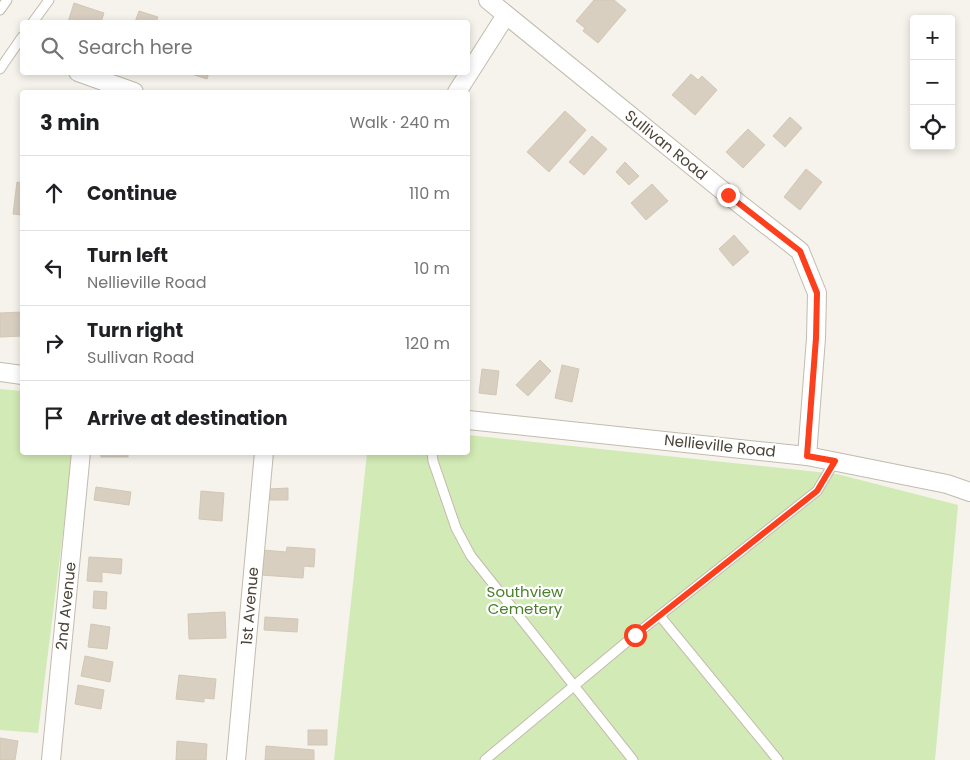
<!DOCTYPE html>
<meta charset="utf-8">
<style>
:root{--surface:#fff;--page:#f6f6f6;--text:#202124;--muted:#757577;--line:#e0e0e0}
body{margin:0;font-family:Poppins,sans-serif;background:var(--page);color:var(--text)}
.controls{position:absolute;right:15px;top:15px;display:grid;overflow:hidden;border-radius:5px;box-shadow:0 2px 8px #0003}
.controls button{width:45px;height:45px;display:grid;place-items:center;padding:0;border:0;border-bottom:1px solid var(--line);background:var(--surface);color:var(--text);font:25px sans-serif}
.stop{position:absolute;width:15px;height:15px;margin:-11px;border:4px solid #fc3f1d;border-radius:50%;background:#fff}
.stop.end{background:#fc3f1d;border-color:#fff;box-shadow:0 1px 5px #0008}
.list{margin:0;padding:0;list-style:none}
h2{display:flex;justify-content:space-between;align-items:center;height:65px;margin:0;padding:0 20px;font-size:21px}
h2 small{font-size:16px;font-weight:400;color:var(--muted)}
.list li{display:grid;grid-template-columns:32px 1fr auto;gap:15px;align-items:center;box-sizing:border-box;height:75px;padding:0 20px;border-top:1px solid var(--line)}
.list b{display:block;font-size:19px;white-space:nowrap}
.list p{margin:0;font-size:16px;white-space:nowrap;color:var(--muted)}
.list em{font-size:16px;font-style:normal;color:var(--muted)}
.icon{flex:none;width:28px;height:28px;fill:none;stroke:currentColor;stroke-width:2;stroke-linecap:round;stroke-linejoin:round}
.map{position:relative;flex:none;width:970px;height:760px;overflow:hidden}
.search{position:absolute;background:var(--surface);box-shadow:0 2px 8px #0003;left:20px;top:20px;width:450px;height:55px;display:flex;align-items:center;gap:12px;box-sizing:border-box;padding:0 18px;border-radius:5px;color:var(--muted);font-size:19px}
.panel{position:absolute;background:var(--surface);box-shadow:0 2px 8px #0003;left:20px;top:90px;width:450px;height:365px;border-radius:5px}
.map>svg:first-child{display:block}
</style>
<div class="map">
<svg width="970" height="760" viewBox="0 0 970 760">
<rect width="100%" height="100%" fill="#f6f3ec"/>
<g fill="#d2eab5">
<path d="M0 389 22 391V452L73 453 38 733 0 730Z"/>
<path d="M468 435 837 474 958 505 935 760H334L367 453 468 452Z"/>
</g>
<g fill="#d8cfc1" stroke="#d3c7b4">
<path d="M594 0H614L626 10 598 43 583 31 585 28 576 21Z"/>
<path d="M74 3 104 13 101 22H68Z"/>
<path d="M139 11 158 17 156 22H135Z"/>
<path d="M185 72H209L207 79Z"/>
<path d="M691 74 698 80 702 76 717 90 695 115 672 95Z"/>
<path d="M565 111 586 130 549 172 527 152Z"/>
<path d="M790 117 802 128 785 147 773 136Z"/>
<path d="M748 129 765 145 743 168 726 152Z"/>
<path d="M592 136 607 149 584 175 569 162Z"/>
<path d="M625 162 639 176 629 185 616 172Z"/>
<path d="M806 169 822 182 800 210 784 197Z"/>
<path d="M17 182 22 183V215L13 214Z"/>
<path d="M652 184 668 201 646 220 631 203Z"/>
<path d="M734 235 749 252 733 266 719 249Z"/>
<path d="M22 312V336L0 337V313Z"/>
<path d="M540 360 551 371 528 396 516 385Z"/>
<path d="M562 365 579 369 572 402 555 398Z"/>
<path d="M482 369 499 371 496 395 479 393Z"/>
<rect x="101" y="452" width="27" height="5"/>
<path d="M96 487 131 492 129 505 94 500Z"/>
<path d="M288 488V500H270L269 489Z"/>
<path d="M201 491 224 493 222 521 199 519Z"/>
<path d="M287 547 315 549 314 567 304 566 303 578 261 575 263 550 286 552Z"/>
<path d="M89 557 122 559 121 574 102 572V582L87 581Z"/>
<path d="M94 591 107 592 106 609 93 608Z"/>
<path d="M225 612 226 638 189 639 188 614Z"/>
<path d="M265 617 298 619 297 632 264 630Z"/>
<path d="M91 624 110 627 107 649 88 647Z"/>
<path d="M85 656 113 662 110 682 81 676Z"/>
<path d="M179 675 216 679 214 699 204 698V702L176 699Z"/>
<path d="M78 685 104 690 101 709 75 704Z"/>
<rect x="308" y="730" width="19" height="15"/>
<path d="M0 738 18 741 15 760H0Z"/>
<path d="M177 741 207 744 206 760H176Z"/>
<path d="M266 746 314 750V760H265Z"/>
</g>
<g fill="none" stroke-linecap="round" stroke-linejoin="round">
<g stroke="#c2bbae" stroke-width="11">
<g id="lane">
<path d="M0 10 7 0"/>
<path d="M33 22 49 0"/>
<path d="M0 69 22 37"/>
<path d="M432 452 433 461 456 528 471 556 633 760"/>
<path d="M660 616 778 760"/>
<path d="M485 760 635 635 817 491 835 461"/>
</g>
</g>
<g stroke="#c2bbae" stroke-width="20">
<g id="street">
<path d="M488 0 728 195 800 251 817 293 816 338 807 456"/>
<path d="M78 72 134 92"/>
<path d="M457 92 506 15"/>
<path d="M0 372 22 375"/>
<path d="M468 420 807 456 947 484 970 492"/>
<path d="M51 760 81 452"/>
<path d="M236 760 264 452"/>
</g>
</g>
<use href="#lane" stroke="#fff" stroke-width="9"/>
<use href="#street" stroke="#fff" stroke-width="18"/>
</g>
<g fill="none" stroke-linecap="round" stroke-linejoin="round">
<path stroke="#fc3f1d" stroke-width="6" d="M635 635 817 491 835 461 807 456 816 338 817 293 800 251 728 195"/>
</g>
<g text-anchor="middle" stroke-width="4.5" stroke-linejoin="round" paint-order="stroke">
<g font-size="15" fill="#4b4439" stroke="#fff">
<text transform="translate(666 145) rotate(39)" y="5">Sullivan Road</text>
<text transform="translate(720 446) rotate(6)" y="5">Nellieville Road</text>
<text transform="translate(66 606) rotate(-84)" y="5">2nd Avenue</text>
<text transform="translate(250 606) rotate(-85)" y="5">1st Avenue</text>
</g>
<g font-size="15" fill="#4a7f2a" stroke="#fff">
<text x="525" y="597">Southview<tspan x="525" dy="17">Cemetery</tspan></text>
</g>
</g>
</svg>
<div class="controls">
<button>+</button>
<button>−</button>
<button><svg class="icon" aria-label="locate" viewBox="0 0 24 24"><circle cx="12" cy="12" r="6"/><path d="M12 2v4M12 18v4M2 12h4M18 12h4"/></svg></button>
</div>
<div class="stop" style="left:635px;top:635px"></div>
<div class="stop end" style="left:728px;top:195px"></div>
<div class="search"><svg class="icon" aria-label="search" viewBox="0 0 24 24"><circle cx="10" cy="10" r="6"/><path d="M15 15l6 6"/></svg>Search here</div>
<section class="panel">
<h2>3 min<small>Walk · 240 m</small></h2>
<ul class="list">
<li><svg class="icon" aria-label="ahead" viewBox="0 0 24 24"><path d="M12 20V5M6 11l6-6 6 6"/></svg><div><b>Continue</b></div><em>110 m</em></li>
<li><svg class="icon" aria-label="left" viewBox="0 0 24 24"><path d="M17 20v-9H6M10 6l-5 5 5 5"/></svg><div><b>Turn left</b><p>Nellieville Road</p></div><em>10 m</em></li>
<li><svg class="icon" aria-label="right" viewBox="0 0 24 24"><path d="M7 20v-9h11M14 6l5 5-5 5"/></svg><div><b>Turn right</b><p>Sullivan Road</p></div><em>120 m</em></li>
<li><svg class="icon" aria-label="arrive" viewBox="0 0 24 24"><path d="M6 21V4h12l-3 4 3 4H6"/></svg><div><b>Arrive at destination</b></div></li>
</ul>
</section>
</div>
